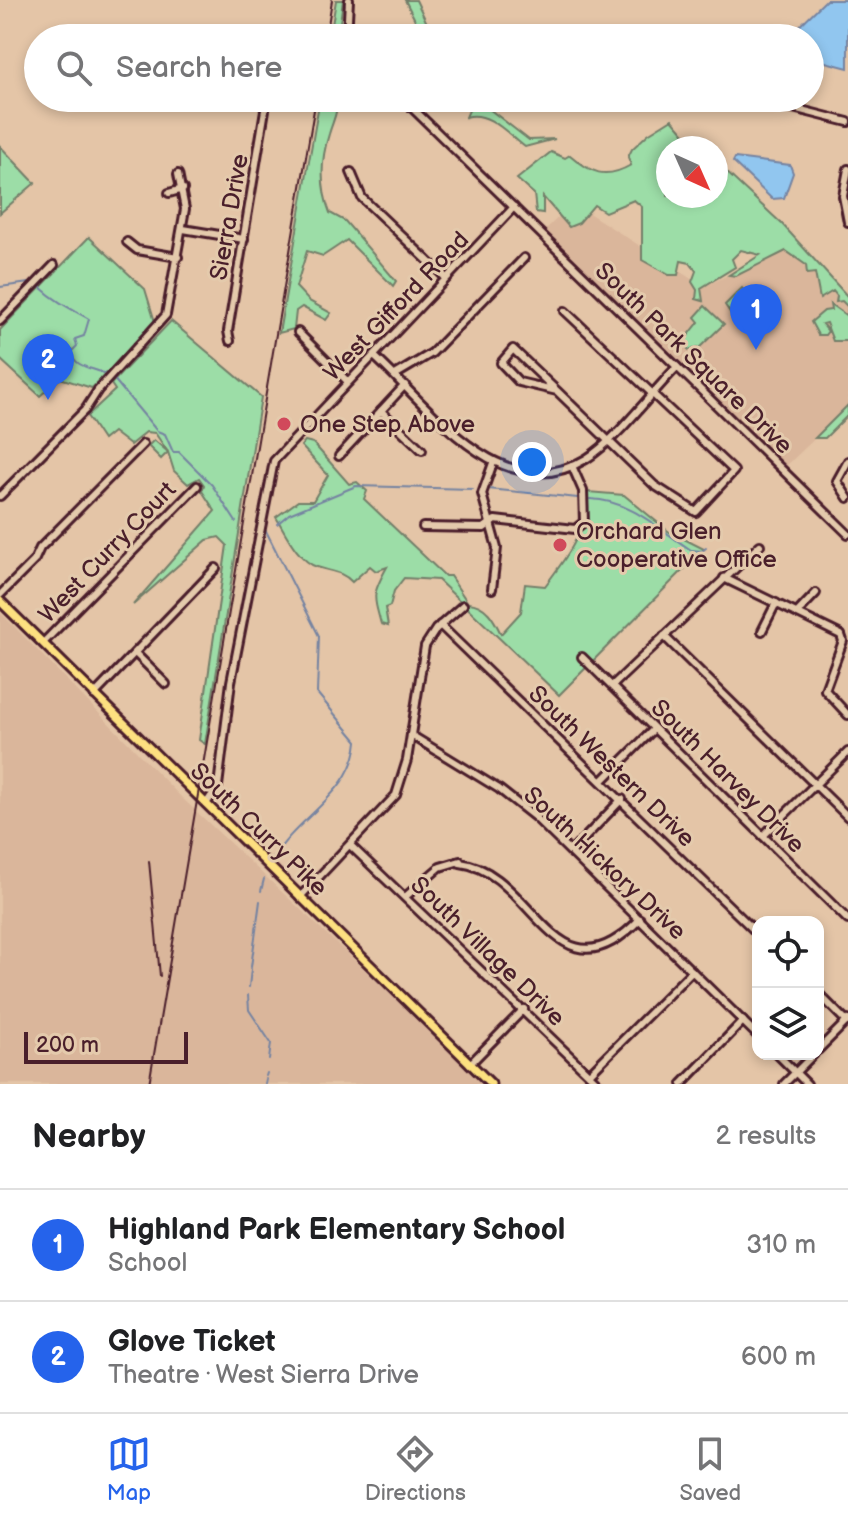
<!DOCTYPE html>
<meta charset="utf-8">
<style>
:root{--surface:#fff;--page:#f2f2f2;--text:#202124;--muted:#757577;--line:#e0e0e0;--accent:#2563eb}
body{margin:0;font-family:"Balsamiq Sans",sans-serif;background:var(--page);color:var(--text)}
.controls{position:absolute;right:24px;bottom:24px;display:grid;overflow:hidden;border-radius:16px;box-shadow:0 4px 12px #0003}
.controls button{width:72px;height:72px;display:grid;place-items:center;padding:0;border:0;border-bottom:2px solid var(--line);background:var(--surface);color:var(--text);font:40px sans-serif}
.compass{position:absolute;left:656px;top:136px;width:72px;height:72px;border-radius:50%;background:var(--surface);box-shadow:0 4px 12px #0003;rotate:135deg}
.scale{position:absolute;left:24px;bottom:20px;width:164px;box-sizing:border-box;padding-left:8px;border:4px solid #4a1f2b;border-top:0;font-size:22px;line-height:28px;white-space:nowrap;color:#4a1f2b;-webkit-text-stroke:6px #e4caac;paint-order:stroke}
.you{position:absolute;left:532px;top:462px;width:28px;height:28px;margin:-20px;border:6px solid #fff;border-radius:50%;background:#1a73e8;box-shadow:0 0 0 12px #1a73e833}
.badge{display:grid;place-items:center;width:52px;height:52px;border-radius:50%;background:var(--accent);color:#fff;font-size:26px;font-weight:700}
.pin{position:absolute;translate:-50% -66px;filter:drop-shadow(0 2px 4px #0008)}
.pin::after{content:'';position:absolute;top:42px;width:28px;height:24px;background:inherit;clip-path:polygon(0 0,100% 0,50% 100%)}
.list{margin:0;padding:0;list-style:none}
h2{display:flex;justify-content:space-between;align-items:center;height:104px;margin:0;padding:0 32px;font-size:34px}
h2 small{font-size:26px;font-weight:400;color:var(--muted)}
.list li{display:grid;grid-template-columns:52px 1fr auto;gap:24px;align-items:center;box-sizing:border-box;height:112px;padding:0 32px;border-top:2px solid var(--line)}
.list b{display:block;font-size:30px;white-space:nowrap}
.list p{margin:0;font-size:26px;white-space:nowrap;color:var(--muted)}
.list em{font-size:26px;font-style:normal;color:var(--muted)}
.icon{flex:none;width:44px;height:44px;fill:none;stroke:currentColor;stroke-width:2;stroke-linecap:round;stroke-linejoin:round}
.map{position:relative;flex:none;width:848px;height:1084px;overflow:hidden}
.search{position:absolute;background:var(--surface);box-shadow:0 4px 12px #0003;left:24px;right:24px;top:24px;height:88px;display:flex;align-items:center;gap:20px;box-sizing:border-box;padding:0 28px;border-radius:44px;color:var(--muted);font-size:30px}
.sheet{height:328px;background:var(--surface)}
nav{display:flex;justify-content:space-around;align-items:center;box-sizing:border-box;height:112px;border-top:2px solid var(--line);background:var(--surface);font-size:22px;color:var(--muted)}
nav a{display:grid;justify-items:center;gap:4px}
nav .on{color:var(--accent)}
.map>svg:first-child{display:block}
</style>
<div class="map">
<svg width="848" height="1084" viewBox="0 0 848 1084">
<rect width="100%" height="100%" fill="#e4c5a7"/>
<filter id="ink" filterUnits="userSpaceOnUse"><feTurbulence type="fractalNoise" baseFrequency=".0125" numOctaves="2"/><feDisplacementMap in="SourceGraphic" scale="16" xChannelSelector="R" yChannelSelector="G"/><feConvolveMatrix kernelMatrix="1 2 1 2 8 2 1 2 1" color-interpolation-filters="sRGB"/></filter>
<g filter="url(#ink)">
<g fill="#dab69b">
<path d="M573 203 704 287 787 245 848 306V407L784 468 544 231Z"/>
<path d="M0 612 181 797 486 1084H0Z"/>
</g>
<g fill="#9cdda7" stroke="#737e69" stroke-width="2">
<path d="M336 0H343L338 38H330Z"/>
<path d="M405 0H416L434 38H424Z"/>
<path d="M320 98H338C338 113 333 120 329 134 320 162 320 187 330 213L345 221 396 281 393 286 347 240 323 256 307 251 296 287 309 301 331 313 326 320 302 307 296 311 294 329 279 333Z"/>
<path d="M462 98H475L529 140 555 139 525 147C508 134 488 110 466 117L470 108Z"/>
<path d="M672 119 697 148H668V196H716V165L721 167 782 224 848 297V341H833L826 323 822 324 828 331 825 335H818L811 322 824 311 831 310 830 304 847 316 848 307 842 301 836 302 837 296 833 291 820 299 815 273 807 274 806 265 786 251 736 276 729 275 760 255 741 250 732 259 735 267 701 288 703 301 696 299 697 290 692 282 696 271 690 263 681 261 678 275H669L642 260V207L634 200 605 212 594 205 579 223 569 227 543 197V213L536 212 534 194 517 179 551 152 565 158 570 155C591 173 605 180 631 165L628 157 632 149 648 134Z"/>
<path d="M0 146 35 183 0 213Z"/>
<path d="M89 237 145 289 155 322 92 388 60 378 40 396 0 359V330Z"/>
<path d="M742 288 755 306 735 320 725 305Z"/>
<path d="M705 306 724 324 699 348 689 350 679 339 687 337 699 322 695 317Z"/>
<path d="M171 321 261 397 205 744 199 740 227 545 219 537 207 540 133 605 215 511 202 491 204 485 199 478 188 484 174 471 168 452 161 459 148 446 154 440 168 452 155 433 146 432 130 445 113 432 103 440 87 416 115 390 111 384Z"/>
<path d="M848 405V415L825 438H815Z"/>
<path d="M305 441 313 443 349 484 357 482 367 491 364 499 445 576H450L468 603C486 604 494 619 501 634L521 612 525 584 545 586C573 549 581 538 588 492L624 495 668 531 704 549 559 695 438 580 404 578 394 591 390 606 385 608 388 626 381 624C373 595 372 594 387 567L376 571 370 566 352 582C342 571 331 572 317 567 299 562 285 532 276 517L298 501H313L328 475 301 446Z"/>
</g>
<g fill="#91c6ef" stroke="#7583a1" stroke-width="2">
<path d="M826 0H848V68L810 58V38H787Z"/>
<path d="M735 158 790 165 793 173 784 198 772 199 733 162Z"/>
</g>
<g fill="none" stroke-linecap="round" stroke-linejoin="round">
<g stroke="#7583a1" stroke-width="2">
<path d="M0 287 29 283"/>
<path d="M40 287C55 301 71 309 89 319L84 336 75 339 77 346 71 352C75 369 94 367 107 375"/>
<path d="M113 378 157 431 165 434 173 452H179L212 485 236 522"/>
<path d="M488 489 578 498"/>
<path d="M590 499C630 500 659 529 691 550L702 551 706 548"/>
<path d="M277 524 289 514 356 486 473 489"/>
<path d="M266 531 319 636 317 693 357 741C353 794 297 816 273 859"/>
<path d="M261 891 264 879"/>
<path d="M251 967 260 901"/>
<path d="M249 987 251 969"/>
<path d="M248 995 249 1010 271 1043 269 1060"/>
<path d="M266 1076 267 1073"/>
<path d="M265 1084 266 1079"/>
</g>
<g stroke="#4a1f2b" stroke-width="12">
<g id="minor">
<path d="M347 38 349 0"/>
<path d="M402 98 848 534"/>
<path d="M754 98 848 122"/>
<path d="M848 169 843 196 848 222"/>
<path d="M351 172 362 198 446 278"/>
<path d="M169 193 183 189"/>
<path d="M183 229 244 239"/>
<path d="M127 242 137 250 178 257"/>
<path d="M0 321 54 265"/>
<path d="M298 332 348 382"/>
<path d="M230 341 228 331 267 98"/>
<path d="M374 356C430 407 502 510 586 459 618 439 650 394 677 367"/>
<path d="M395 375 432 353 524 258"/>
<path d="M557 391 513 349 501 363 519 382 557 391 654 485 696 512 734 471 565 311"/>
<path d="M381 411 422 450"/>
<path d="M339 456 405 385"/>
<path d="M848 461 837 481 848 498"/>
<path d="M0 496 85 410 98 390 166 315 185 209 178 174"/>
<path d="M423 527 484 528 495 520 575 529 584 522 583 491 572 466"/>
<path d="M724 578 841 635 843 641 825 690 848 715"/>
<path d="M492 589 497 548 482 494 493 463"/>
<path d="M0 595 34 561 40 548 143 444"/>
<path d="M797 613 816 593"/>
<path d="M440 625 758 934"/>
<path d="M762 631 776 603"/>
<path d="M664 636 848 817"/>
<path d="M43 643 197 486"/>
<path d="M135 653 166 684"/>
<path d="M582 657 848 920"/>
<path d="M612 686 760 545"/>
<path d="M94 695 216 568"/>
<path d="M411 735 499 789 536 818 758 1036"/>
<path d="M603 780 654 729"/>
<path d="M206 804 218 786 231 682 274 461 514 207"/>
<path d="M763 836 848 752"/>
<path d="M351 846 599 1084"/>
<path d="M572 851 622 799"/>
<path d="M460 863C534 871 555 1008 640 919"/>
<path d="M300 897 396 795 407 760 425 646 436 629 463 605"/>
<path d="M405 897 440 867 460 861"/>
<path d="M818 993 847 1022"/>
<path d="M818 1050 848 1020"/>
<path d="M777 1054 807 1084"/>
<path d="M470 1064 524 1009"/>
<path d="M589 1074 692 971"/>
<path d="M682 1084 743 1021"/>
<path d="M784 1084 814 1054"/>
</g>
</g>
<g stroke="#4a1f2b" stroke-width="13">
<path id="major" d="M0 601 491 1084"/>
</g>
<use href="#minor" stroke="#e4caac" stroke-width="6"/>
<use href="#major" stroke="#fde080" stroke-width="7"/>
<g stroke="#4a1f2b" stroke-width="2">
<path d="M326 38 332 0"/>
<path d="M149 861 160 976"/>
<path d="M149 1084 316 98"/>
</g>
</g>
</g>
<g fill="#d1495b" stroke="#e4caac" stroke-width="3">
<circle cx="284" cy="424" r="8"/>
<circle cx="560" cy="545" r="8"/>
</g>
<g text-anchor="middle" stroke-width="6" stroke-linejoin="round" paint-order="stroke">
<g font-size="24" fill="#4a1f2b" stroke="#e4caac">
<text transform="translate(229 217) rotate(-80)" y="8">Sierra Drive</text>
<text transform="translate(396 306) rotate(-46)" y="8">West Gifford Road</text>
<text transform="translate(694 358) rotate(44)" y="8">South Park Square Drive</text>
<text transform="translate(107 552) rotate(-46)" y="8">West Curry Court</text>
<text transform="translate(612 766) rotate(44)" y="8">South Western Drive</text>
<text transform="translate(728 776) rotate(45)" y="8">South Harvey Drive</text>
<text transform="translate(259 829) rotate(44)" y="8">South Curry Pike</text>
<text transform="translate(605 863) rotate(43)" y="8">South Hickory Drive</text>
<text transform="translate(488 951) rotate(44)" y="8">South Village Drive</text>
</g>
<g font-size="24" fill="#4a1f2b" stroke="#e4caac" text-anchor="start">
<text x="300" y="432">One Step Above</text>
<text x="576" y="539">Orchard Glen<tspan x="576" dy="28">Cooperative Office</tspan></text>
</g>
</g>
</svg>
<div class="controls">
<button><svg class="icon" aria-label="locate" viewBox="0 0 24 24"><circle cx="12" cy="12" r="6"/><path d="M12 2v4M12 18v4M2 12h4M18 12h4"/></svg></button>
<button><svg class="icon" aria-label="layers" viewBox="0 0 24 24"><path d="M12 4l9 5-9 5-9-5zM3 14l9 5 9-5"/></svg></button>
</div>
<svg class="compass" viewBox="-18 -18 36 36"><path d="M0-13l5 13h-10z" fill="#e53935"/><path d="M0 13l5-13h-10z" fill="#757577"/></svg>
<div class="scale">200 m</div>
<div class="you"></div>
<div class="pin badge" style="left:756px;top:350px">1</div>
<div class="pin badge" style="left:48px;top:400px">2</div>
<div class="search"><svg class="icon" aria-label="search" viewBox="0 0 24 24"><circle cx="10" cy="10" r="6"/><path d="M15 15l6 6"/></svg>Search here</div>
</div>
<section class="sheet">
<h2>Nearby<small>2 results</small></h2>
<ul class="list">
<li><span class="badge">1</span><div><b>Highland Park Elementary School</b><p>School</p></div><em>310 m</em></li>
<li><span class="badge">2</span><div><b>Glove Ticket</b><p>Theatre · West Sierra Drive</p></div><em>600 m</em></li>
</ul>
</section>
<nav>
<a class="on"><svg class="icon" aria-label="map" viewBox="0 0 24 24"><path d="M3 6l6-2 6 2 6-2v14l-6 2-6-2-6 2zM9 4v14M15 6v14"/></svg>Map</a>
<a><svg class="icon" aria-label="directions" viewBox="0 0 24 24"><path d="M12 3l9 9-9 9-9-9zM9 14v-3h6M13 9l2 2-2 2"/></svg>Directions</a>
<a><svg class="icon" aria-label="saved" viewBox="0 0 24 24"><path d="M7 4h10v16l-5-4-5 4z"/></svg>Saved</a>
</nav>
